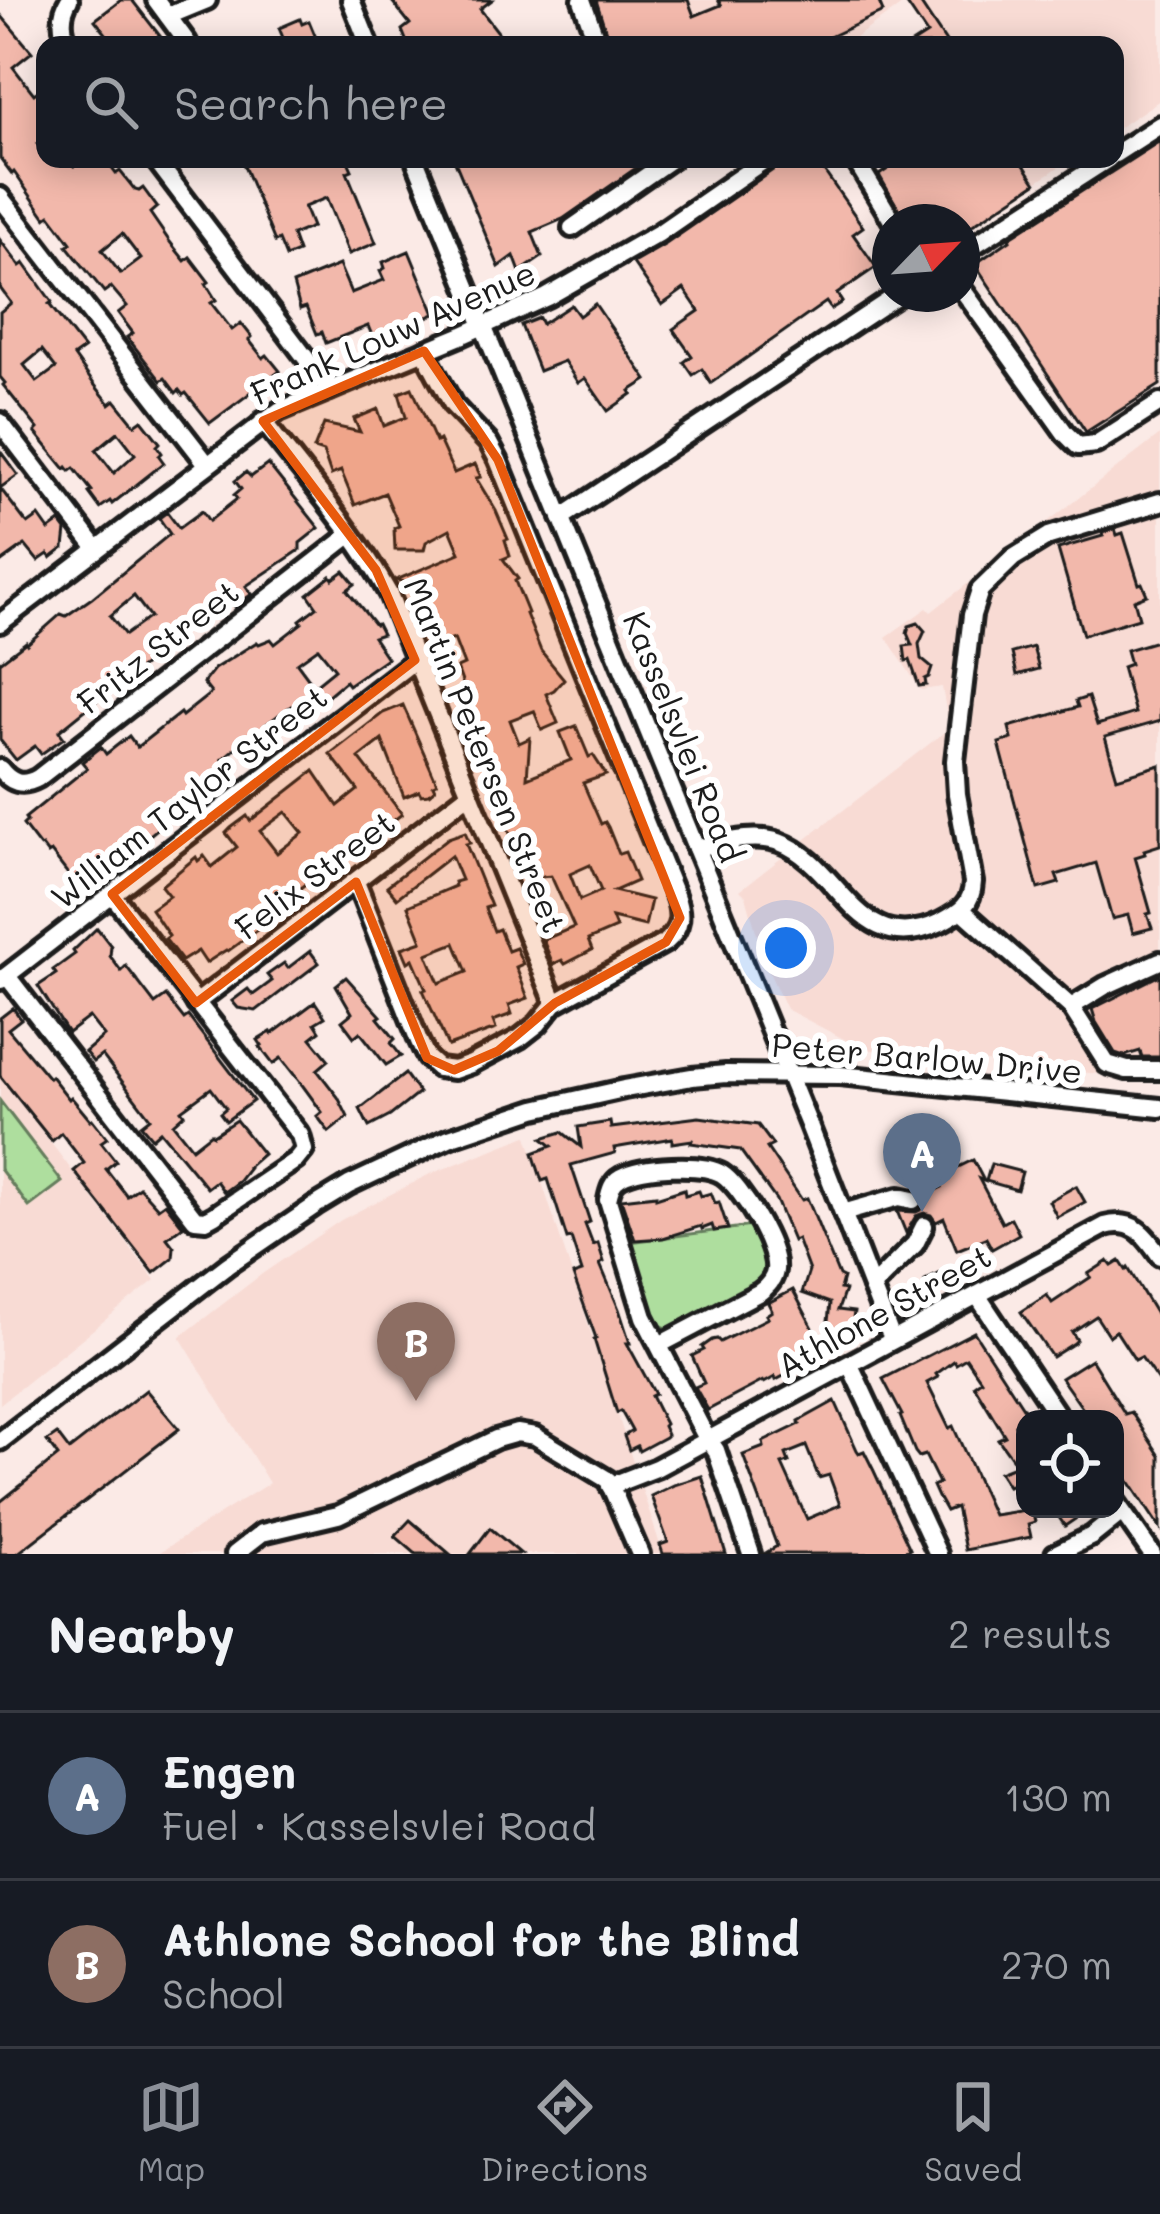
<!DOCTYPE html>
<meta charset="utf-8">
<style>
:root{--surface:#171b24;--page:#20242c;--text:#f1f3f6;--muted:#9ea1a6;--line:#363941;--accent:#8c9099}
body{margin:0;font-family:Mali,sans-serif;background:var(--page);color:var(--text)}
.controls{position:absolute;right:36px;bottom:36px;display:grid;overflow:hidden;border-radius:24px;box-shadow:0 6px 30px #0003}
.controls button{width:108px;height:108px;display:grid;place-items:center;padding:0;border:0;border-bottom:3px solid var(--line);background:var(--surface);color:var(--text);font:60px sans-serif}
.compass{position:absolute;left:872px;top:204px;width:108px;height:108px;border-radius:50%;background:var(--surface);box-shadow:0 6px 30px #0003;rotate:65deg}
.you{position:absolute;left:786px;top:948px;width:42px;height:42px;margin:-30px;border:9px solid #fff;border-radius:50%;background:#1a73e8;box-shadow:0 0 0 18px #1a73e833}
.badge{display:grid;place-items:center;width:78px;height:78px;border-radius:50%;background:var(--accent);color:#fff;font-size:39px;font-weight:700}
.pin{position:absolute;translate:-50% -99px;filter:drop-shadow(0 3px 6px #0008)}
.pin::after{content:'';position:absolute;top:63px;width:42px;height:36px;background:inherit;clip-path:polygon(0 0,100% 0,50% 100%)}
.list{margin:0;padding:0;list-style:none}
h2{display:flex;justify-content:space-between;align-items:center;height:156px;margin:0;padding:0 48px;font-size:51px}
h2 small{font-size:39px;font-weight:400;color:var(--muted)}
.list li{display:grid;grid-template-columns:78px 1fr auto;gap:36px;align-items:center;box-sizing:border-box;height:168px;padding:0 48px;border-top:3px solid var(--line)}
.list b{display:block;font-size:45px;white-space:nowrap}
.list p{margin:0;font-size:39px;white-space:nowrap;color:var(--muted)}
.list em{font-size:39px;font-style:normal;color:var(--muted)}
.icon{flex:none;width:66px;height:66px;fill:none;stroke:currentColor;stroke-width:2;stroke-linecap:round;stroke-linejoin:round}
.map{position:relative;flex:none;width:1160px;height:1554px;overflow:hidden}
.search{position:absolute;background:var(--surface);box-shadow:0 6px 30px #0003;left:36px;right:36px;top:36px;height:132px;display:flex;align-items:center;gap:30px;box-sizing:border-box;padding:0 42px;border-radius:24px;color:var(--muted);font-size:45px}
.sheet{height:492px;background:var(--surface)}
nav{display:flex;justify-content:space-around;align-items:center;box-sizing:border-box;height:168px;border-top:3px solid var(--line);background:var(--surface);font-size:33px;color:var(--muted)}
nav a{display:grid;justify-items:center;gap:6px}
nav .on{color:var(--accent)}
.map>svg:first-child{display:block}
</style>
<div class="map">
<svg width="1160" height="1554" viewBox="0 0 1160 1554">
<rect width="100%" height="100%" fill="#fbeae6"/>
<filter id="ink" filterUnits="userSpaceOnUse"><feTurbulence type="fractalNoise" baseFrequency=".00833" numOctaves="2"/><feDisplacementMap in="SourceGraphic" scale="24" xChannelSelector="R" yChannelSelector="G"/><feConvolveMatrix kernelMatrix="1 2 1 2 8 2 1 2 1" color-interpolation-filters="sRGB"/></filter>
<g filter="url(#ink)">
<g fill="#f8dbd4">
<path d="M683 0H909L845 45H702Z"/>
<path d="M914 0H1160V100L1115 130V45H943Z"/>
<path d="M1016 159H1071L1033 184Z"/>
<path d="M1160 435V1075H1109L863 1049 786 1009 765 963 746 896 740 890 946 731 948 722 942 687 921 690 886 637 927 608 931 612Z"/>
<path d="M0 1076 155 1280 0 1404Z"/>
<path d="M527 1136 663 1554H157L269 1483 180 1337 262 1274 341 1220 428 1175Z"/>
</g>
<g fill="#aede9e" stroke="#657d5d" stroke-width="3">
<path d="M0 1101 62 1182 29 1207 0 1169Z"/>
<path d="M752 1226 767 1260 764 1280 678 1327C667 1329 662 1328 654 1319L629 1242Z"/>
</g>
<g fill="#f2b8ab" stroke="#1c1c1c" stroke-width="3" fill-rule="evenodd">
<path d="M121 0H132L167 45H115L95 20Z"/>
<path d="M391 0H492L480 9 508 45H408L402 30 410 24Z"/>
<path d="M596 0H688L694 16 721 5 718 0H878L883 12 812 45H712L710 40 698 45H610Z"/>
<path d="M904 0H918L948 45H910L927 34Z"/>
<path d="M0 14 32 52 13 67 34 94 45 86V138L38 144 45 152V159H68L74 166 83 159H105L116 174 120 171 135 190 139 191 143 188 157 207 150 213 170 242 185 261 190 257 209 282 206 284 216 300 211 303 232 330 241 323 252 337 249 340 263 358 267 355 280 371 210 423 186 393 183 395 179 390 176 393 165 378 161 381 127 337 133 333 118 313 127 306 111 287 104 292 67 246 71 243 50 215 46 218 14 172 12 174 0 158ZM122 234 141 259 121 274 102 250Z"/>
<path d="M300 19 302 24 309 21 319 45H286L279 28Z"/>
<path d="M1160 141V385L1086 432 975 264 1010 240 1009 238Z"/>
<path d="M260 159H347L352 170 347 172 376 243 349 254 326 198 304 207 312 227 292 235 298 252 286 257 279 240 275 242 244 166Z"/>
<path d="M454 159H649L563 219 532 232 542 257 520 272 514 256 499 267Z"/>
<path d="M782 159H802L808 167 817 161 863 227 853 234 876 267 837 294 842 302 831 309 826 302 711 383 702 369 693 375 684 362 692 356 673 329 699 311 684 289 662 305 633 263 666 244 773 170Z"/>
<path d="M903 159H1020L1036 183 962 232V222H906L879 175Z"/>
<path d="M0 240 20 266 24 263 52 302 49 304 84 349 74 356 94 384 110 404 115 400 135 425 142 420 160 443 157 446 162 453 159 456 164 463 112 504 110 501 100 508 89 493 92 491 74 468 70 471 67 467 65 469 35 432 38 429 3 385 5 383 0 377V312L11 303 0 288ZM42 350 56 368 37 382 24 365ZM118 432 135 454 114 473 96 450Z"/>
<path d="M409 251 435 314 374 340 368 326 326 343 322 332 317 334 306 307 300 309 293 284 339 265 351 293 384 280 380 271 385 268 383 262Z"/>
<path d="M595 304 647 380 630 391 632 394 608 411 585 378 578 383 564 361 539 371 521 325 539 318 542 324 571 305 579 316Z"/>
<path d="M412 388 436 442 439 440 454 473 475 464 481 477 476 478 496 511 508 539 505 540 510 556 503 559 518 579 515 581 528 613 526 614 541 651 564 679 554 690 546 694 558 723 542 730 534 711 510 720 519 743 530 738 527 778 571 760 560 732 576 726 589 757 593 755 606 775 583 783 601 824 605 822 608 827 619 854 625 852 637 881 614 891 651 900 645 926 612 918 616 928 588 940 592 950 565 964 562 960 553 964 543 940 574 927 551 876 528 878 526 848 518 851 507 827 506 794 496 798 489 779 491 756 475 716 472 718 467 706 470 704 457 668 464 665 454 639 439 645 421 586 396 580 460 553 450 529 426 542 424 550H395L394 528 399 526 385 493 355 505 341 471 331 475 323 452 314 449 324 424 360 432 354 419 378 409 384 426 406 417 399 393ZM590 865 601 891 580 900 570 874Z"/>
<path d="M0 451 18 475 0 488 25 521 28 524 39 516 49 530 60 522 66 530 64 548 51 558 48 554 38 561 25 545 0 563Z"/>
<path d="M268 464 319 528 300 543V550L246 586 252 594 241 602 235 607 230 599 191 629 188 625 157 650V655L131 676 136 682 124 691 112 676 93 690 100 698 59 731 64 738 41 754 35 746 16 760 0 740V662L26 642 27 644 61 614 66 616 92 598 170 534 159 518 167 512 179 528 202 511 209 521 237 499 234 495 241 489 235 481 246 472 251 477ZM134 596 150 617 125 635 110 616Z"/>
<path d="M1115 529 1117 535 1123 533 1139 584 1142 583 1147 595 1134 600 1139 618 1083 635 1058 549 1103 536 1102 533Z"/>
<path d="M344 571 355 584 347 590 375 625 377 624 382 634 373 637 387 658 348 685 345 681 301 718 291 706 280 714 264 726 272 737 262 744 270 754 260 762 244 741 222 759 226 765 223 767 226 772 208 787 210 790 192 805 186 798 161 817 166 822 140 843 141 845 95 877 81 891 51 852 48 854 42 846 40 847 23 825 27 821 25 818 87 768 82 762 101 747 106 754 129 736 137 747 180 713 182 716 211 693 203 683 214 669 257 642 259 644 271 639 275 644 302 623 300 620 317 607 308 594 331 576 333 579ZM318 648 335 669 314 686 297 663Z"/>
<path d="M918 623 925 631 919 644 921 659 932 668 929 677 925 679 926 685 919 686 910 660 906 661 904 646 912 645 907 633 909 626Z"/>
<path d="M1160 640V721L1105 737 1117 778 1160 765V845L1144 850 1145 854 1135 857 1151 913 1147 914 1152 928 1133 933 1128 915 1112 919 1096 863 1056 875 1059 883 1038 889 999 743 1012 739 1009 727 1078 707 1076 701 1088 697 1097 725 1135 713 1122 667 1130 664 1126 650Z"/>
<path d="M1033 647 1039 669 1017 675 1012 653Z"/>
<path d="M403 705 437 783 433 785 435 789 429 794 421 795 419 791 404 797 382 740 359 758 402 814 371 838 377 845 365 854 360 847 353 852 350 849 346 852 299 889 305 895 228 951 226 950 206 963 198 951 182 961 165 939 169 936 151 909 169 896 161 886 196 857 198 861 204 856 212 867 237 847 226 833 231 828 247 816 250 821 314 771 338 806 358 790 330 754 383 713ZM286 812 303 833 277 853 260 831Z"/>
<path d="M465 832 470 843 466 844 491 906 485 908 494 931 499 929 508 951 516 948 523 964 516 967 528 998 509 1005 512 1014 493 1021 496 1029 448 1046 423 990 426 989 413 959 408 962 402 948 422 941 408 906 455 886 454 882 461 880 451 856 397 898 387 886 448 838ZM455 943 467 972 439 983 427 954Z"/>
<path d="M97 928 111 946 110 956 121 971 126 966 155 1004 166 996 184 1019 188 1016 253 1101 226 1121 220 1113 226 1108 211 1088 181 1110 184 1114 173 1124 192 1148 211 1133 213 1135 236 1120 263 1154 248 1167 249 1168 239 1181 224 1192 216 1181 207 1188 160 1131 152 1138 141 1125 150 1118 102 1055 93 1062 85 1052 104 1036 89 1017 68 1033 38 986 56 974 53 970 75 954 73 951Z"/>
<path d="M310 951 319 963 256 1011 238 1008 232 1001 248 989 253 995 272 981 267 975 284 963 288 968Z"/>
<path d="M1160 975V1057H1142L1140 1051 1124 1056 1115 1053 1096 1022 1092 1009Z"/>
<path d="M346 977 381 1016 378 1018 395 1039 391 1043 401 1056 386 1065 360 1032 354 1037 342 1021 352 1013 336 985Z"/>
<path d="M315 1002 325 1017 315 1023 320 1031 311 1038 329 1060 317 1070 338 1097 348 1117 329 1132 317 1116 322 1112 303 1086 281 1058 273 1064 260 1047 262 1046 258 1040 271 1032 272 1034Z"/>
<path d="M13 1008 21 1019 8 1029 49 1078 51 1076 69 1099 71 1097 90 1120 92 1119 107 1138 101 1142 116 1161 106 1169 127 1196 139 1187 158 1208 165 1203 183 1226 167 1238 174 1247 173 1258 154 1273 74 1171 84 1163 61 1133 52 1141 0 1076V1018Z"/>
<path d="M405 1074 419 1093 390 1116 369 1127 360 1109Z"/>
<path d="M699 1117 758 1125 773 1145 767 1148 802 1200 807 1198 839 1276 843 1278 840 1289 845 1290 838 1310 854 1312 850 1340 845 1342 826 1340 830 1303 802 1293 809 1271 797 1239 793 1241 776 1200 740 1150 691 1143 692 1140 672 1143V1138L614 1148 615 1153 571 1165 590 1222 585 1224 593 1245 598 1243 604 1262 600 1264 619 1309 630 1343H627L655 1394 651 1396 665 1424 663 1426 667 1435 665 1437 639 1451 637 1446 629 1450 624 1436 632 1431 621 1411 617 1413 594 1339 596 1338 573 1275 582 1272 571 1238 567 1239 548 1179 542 1181 533 1153 552 1146 542 1138 562 1132 581 1147 578 1127 610 1122 611 1128Z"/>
<path d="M973 1160 984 1181 979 1179 1002 1223 1011 1218 1019 1234 992 1249 986 1238 957 1250 944 1218 936 1222 931 1215 924 1213 916 1216 906 1233 897 1211 916 1212 922 1209 926 1202 925 1195 942 1187 938 1177Z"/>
<path d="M991 1164 1022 1172 1017 1190 986 1181Z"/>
<path d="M1076 1186 1085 1202 1057 1217 1049 1201Z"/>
<path d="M684 1189 685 1195 699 1191 701 1196 711 1193 715 1203 719 1202 728 1229 714 1231 712 1225 702 1229 701 1226 663 1238 635 1240 621 1199 656 1195V1198Z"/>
<path d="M1108 1261 1112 1266 1120 1261 1126 1270 1128 1268 1160 1321V1384L1141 1357 1135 1360 1116 1331 1109 1336 1096 1316 1072 1332 1077 1340 1074 1343 1052 1357 1021 1312 1047 1295 1052 1303 1091 1277 1088 1274Z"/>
<path d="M943 1271 949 1283 931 1293 925 1281Z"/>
<path d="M793 1290 826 1353 776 1380 775 1377 764 1383 763 1381 708 1410 695 1387 704 1383 692 1356 704 1350 702 1347 712 1340 717 1339 720 1342 768 1318 766 1315 772 1311 768 1303Z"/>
<path d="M974 1332 1026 1412 1023 1414 1026 1417 1015 1425 1025 1445V1468L1023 1465 1025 1478 1008 1486 999 1472 1017 1465 998 1439 1005 1436 974 1385 981 1380 966 1358 956 1364 954 1361 936 1374 938 1377 927 1383 949 1428 953 1426 993 1515 1032 1509 1035 1522 1028 1524 1031 1537 965 1550 956 1507 946 1511 938 1497 933 1486 939 1483 925 1455 919 1457 915 1452 900 1416 902 1415 883 1379Z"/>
<path d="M1091 1359 1125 1414 1131 1412 1160 1456V1528L1115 1460V1419H1090L1061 1378Z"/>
<path d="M146 1390 179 1429 17 1554H0V1502L58 1456 47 1441 57 1434 69 1450Z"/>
<path d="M835 1401 857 1450 859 1453 864 1451 874 1471 910 1549 898 1554H764L777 1546 743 1455 764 1447 763 1442 800 1424 799 1421ZM806 1446 819 1478 829 1475 840 1505 807 1519 782 1464 789 1462 786 1454Z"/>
<path d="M702 1476 726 1554H663L660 1545 668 1542 651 1496 674 1485Z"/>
<path d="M1053 1509H1090L1065 1526Z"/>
<path d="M410 1520 450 1554H416L395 1536Z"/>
<path d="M490 1528 521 1554H470Z"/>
</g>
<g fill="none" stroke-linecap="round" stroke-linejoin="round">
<g stroke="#1c1c1c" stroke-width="26">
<g id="minor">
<path d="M69 0C60 15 61 30 69 45"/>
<path d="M156 0 187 42"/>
<path d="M351 0 369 45"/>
<path d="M582 0 598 45"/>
<path d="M168 16 207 0"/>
<path d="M1115 154 1160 125"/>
<path d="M155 159 330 390"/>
<path d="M415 159 809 1125 892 1339"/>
<path d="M855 159 893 222"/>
<path d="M0 197 207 464"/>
<path d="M572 228 671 159"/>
<path d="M962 253 1108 159"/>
<path d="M962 289 1065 433 1078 446 1096 444 1160 403"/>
<path d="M263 421C306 477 355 532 389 594L555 1003"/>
<path d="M0 422 97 549"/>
<path d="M561 518 899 294"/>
<path d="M0 623 279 411 463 335 547 297 659 233 766 159"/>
<path d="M0 769C11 783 22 787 38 778L350 535"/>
<path d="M696 848C722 843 753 833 779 842 842 865 857 962 941 922 960 912 972 905 973 882L957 794 955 761 972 615 980 590 1013 558 1049 536 1160 502"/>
<path d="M356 882 419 1041 427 1058 438 1068 454 1070 471 1064 520 1038 538 1024 555 1003 666 942C682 928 682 914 675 895L498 460 489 443 453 405 424 351"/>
<path d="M963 911 1071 1007 1107 1064 1127 1070H1160"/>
<path d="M7 976 195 1219 206 1220 215 1215 296 1160 304 1150 300 1135 112 894"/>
<path d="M1 980 415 660"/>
<path d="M196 1003 470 793"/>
<path d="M1071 1007 1105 986 1160 961"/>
<path d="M843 1213 899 1197 913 1200"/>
<path d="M872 1287 915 1244 924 1226"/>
<path d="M977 1295 1060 1419"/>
<path d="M659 1345 760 1292C768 1286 774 1280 775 1270 778 1247 741 1186 722 1174 702 1162 642 1166 621 1177 612 1182 610 1190 608 1200L644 1317 704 1433 716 1450 751 1554"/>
<path d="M850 1365 938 1554"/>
<path d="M0 1441 228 1265 316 1205 349 1185 449 1138 535 1109 624 1089 692 1077 726 1074 840 1075 1160 1108"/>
<path d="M610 1486 656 1468 1105 1226C1133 1218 1145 1234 1160 1256"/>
<path d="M1115 1501 1152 1554"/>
<path d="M235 1554 262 1533 338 1515 496 1439 517 1433 535 1436 608 1480 640 1554"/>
<path d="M1055 1554 1092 1536 1122 1512"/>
</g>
</g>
<use href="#minor" stroke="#fff" stroke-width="16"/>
</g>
</g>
<path fill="#e8590c" fill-opacity="0.2" stroke="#e8590c" stroke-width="9" stroke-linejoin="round" d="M424 351 498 460 680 918 666 942 555 1003 498 1051 454 1070 427 1058 356 882 196 1003 112 894 415 660 376 570 263 421Z"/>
<g text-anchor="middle" stroke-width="12" stroke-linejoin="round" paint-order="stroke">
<g font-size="33" fill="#1c1c1c" stroke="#fff">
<text transform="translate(393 333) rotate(-24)" y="12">Frank Louw Avenue</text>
<text transform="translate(158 647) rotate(-38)" y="12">Fritz Street</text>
<text transform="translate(683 737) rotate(68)" y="12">Kasselsvlei Road</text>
<text transform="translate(485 755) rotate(68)" y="12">Martin Petersen Street</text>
<text transform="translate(189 797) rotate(-38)" y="12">William Taylor Street</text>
<text transform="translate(315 875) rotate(-37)" y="12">Felix Street</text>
<text transform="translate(927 1058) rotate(5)" y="12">Peter Barlow Drive</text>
<text transform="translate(884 1311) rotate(-29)" y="12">Athlone Street</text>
</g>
</g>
</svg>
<div class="controls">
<button><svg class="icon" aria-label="locate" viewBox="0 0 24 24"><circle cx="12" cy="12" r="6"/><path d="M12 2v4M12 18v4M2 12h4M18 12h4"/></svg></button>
</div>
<svg class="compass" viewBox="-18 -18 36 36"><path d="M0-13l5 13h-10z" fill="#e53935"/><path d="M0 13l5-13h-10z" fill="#9ea1a6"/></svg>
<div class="you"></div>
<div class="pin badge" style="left:922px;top:1212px;background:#5c6f8a">A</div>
<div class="pin badge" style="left:416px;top:1401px;background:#8d6e63">B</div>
<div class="search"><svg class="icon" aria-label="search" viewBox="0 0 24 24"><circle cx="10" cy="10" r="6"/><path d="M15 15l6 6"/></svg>Search here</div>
</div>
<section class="sheet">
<h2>Nearby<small>2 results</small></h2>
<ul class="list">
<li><span class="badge" style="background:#5c6f8a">A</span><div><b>Engen</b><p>Fuel · Kasselsvlei Road</p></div><em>130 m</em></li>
<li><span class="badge" style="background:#8d6e63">B</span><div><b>Athlone School for the Blind</b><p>School</p></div><em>270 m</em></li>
</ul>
</section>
<nav>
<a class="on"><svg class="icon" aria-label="map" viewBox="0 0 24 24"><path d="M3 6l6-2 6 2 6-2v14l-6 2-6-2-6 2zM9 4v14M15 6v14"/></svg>Map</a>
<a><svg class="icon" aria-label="directions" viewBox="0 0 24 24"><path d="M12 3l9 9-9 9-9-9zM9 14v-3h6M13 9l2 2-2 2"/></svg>Directions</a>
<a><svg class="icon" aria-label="saved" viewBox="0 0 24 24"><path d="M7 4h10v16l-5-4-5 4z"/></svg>Saved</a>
</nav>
